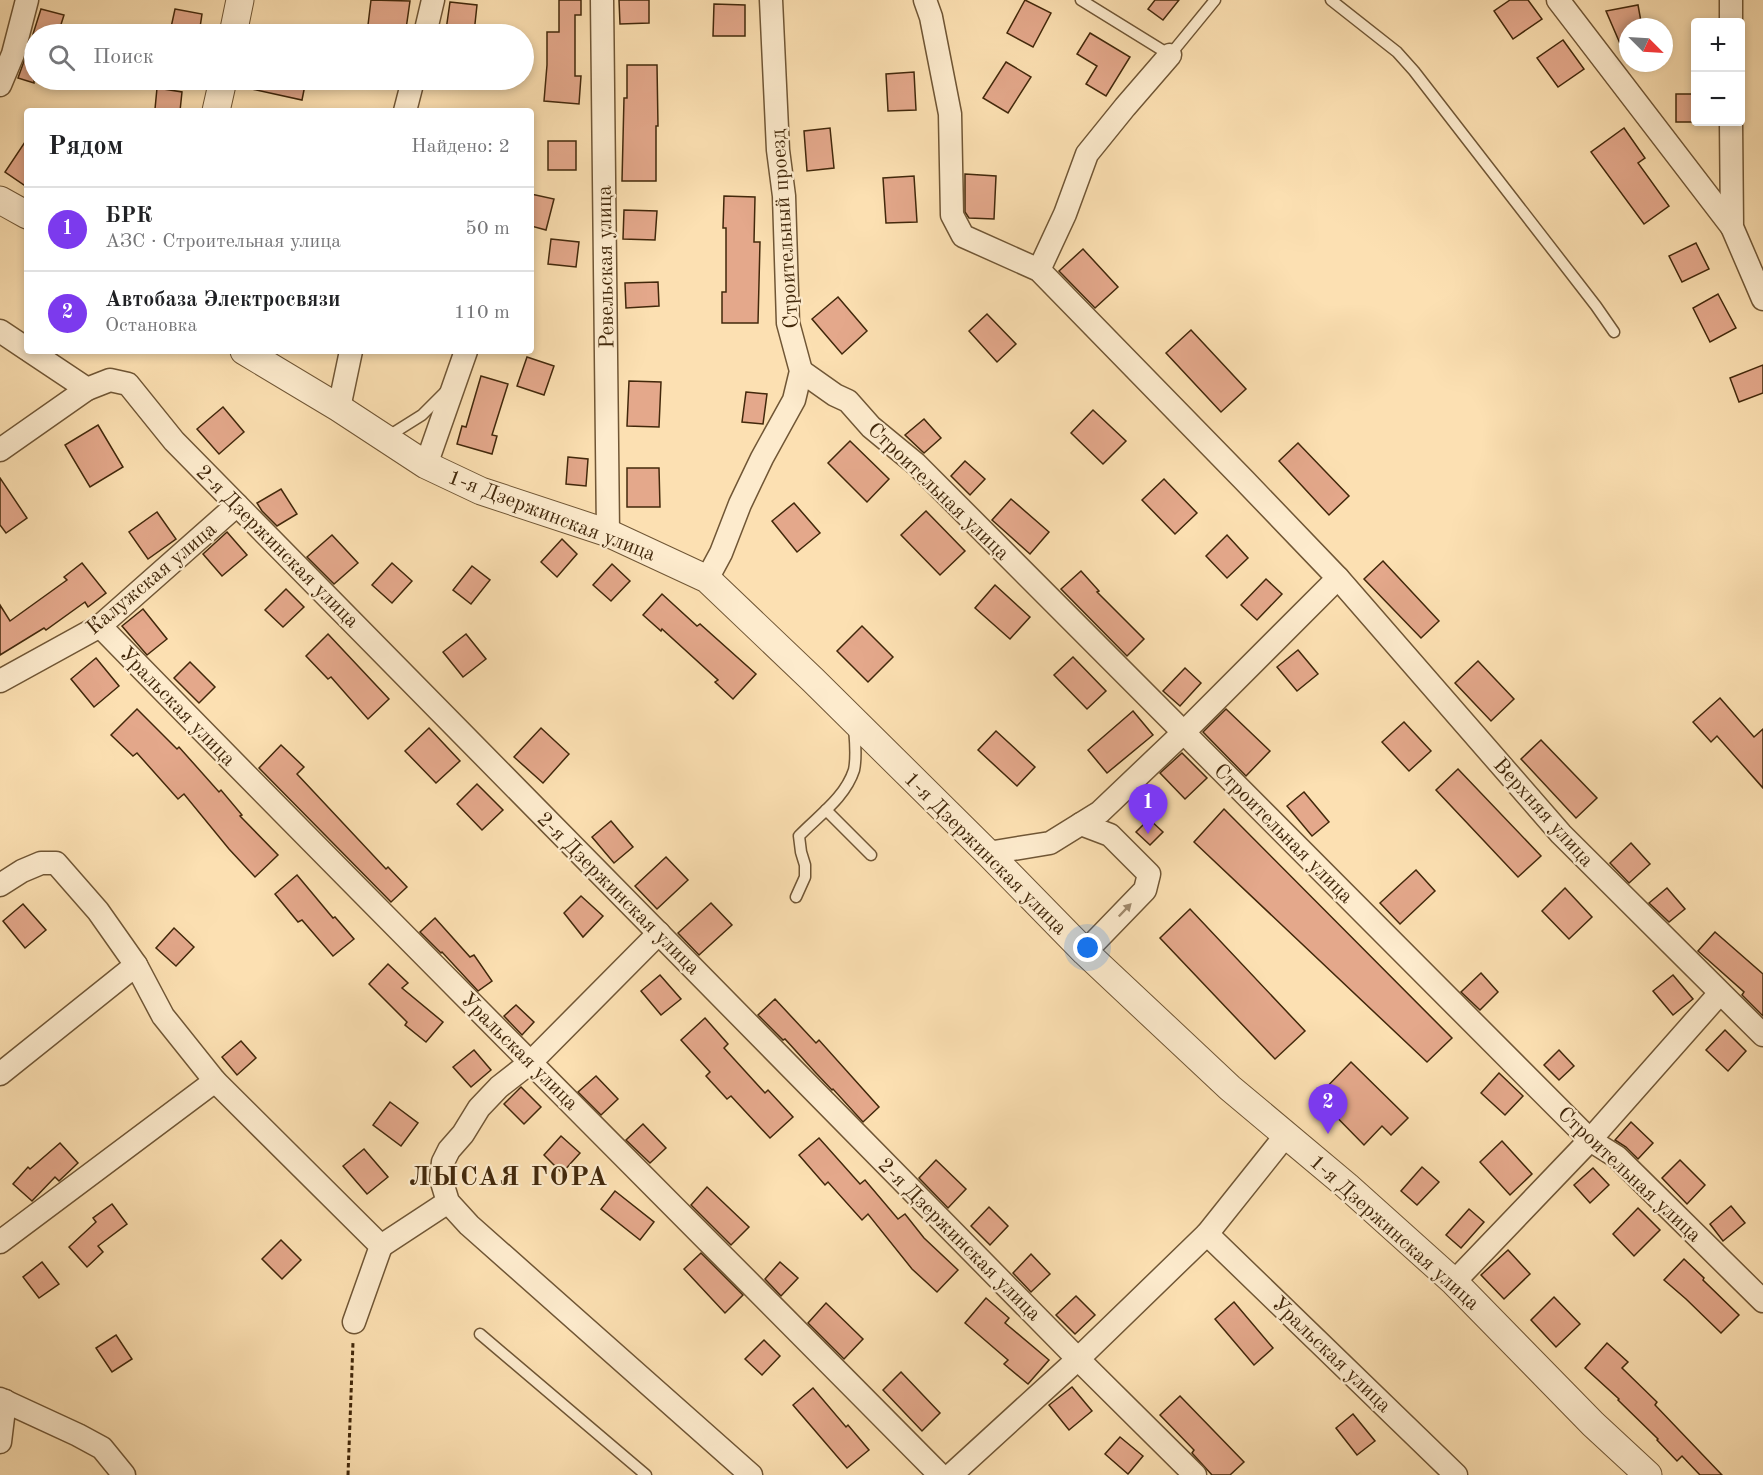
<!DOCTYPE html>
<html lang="ru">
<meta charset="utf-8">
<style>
:root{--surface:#fff;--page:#f6f6f6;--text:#202124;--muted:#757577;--line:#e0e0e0;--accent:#7c3aed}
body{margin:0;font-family:"Old Standard TT",serif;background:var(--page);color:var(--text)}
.controls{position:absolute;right:18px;top:18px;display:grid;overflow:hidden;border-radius:6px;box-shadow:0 3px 9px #0003}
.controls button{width:54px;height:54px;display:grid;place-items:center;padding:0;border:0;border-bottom:2px solid var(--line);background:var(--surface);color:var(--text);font:30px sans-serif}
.compass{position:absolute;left:1619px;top:18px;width:54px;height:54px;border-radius:50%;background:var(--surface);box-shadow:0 3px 9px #0003;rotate:114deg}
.you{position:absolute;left:1088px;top:948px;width:21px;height:21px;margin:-15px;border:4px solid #fff;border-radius:50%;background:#1a73e8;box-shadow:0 0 0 9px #1a73e833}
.badge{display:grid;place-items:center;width:39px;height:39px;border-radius:50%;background:var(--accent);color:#fff;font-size:20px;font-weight:700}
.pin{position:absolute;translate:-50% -50px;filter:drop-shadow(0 2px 3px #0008)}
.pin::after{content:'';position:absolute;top:32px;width:21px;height:18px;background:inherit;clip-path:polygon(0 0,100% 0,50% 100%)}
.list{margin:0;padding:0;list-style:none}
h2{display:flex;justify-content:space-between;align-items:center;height:78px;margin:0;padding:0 24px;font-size:26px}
h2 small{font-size:20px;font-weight:400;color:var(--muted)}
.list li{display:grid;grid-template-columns:39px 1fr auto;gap:18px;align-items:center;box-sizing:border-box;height:84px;padding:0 24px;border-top:2px solid var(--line)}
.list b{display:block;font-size:22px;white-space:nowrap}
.list p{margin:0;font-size:20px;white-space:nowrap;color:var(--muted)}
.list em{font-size:20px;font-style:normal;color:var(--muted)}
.icon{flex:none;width:33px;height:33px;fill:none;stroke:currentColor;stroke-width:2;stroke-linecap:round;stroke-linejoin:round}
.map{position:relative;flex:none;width:1763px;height:1475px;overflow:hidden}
.search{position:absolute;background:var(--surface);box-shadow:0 3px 9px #0003;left:24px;top:24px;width:510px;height:66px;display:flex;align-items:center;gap:15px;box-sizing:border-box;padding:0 21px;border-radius:33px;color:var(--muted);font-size:22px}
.panel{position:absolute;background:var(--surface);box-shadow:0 3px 9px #0003;left:24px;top:108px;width:510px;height:246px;border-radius:6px}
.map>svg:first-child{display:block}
</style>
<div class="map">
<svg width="1763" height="1475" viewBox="0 0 1763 1475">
<rect width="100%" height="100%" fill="#fce0b2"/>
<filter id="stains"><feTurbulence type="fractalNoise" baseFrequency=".00333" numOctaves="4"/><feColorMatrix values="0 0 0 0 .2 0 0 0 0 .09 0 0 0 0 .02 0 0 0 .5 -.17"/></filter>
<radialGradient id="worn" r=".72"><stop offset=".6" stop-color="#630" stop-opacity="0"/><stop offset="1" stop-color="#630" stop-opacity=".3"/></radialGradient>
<g fill="#e4a88b" stroke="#42280b" stroke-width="1.5">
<path d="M371 0 410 1 406 29 368 25Z"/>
<path d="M559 0H581V15H575V76H581L579 104 544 101 547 65V32H559Z"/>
<path d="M619 0H649V23L620 24Z"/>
<path d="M1025 0 1051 13 1033 47 1007 33Z"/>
<path d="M1155 0H1179L1163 20 1148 9Z"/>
<path d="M1510 0H1528L1542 19 1513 39 1494 11Z"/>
<path d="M450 2 477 5 474 33 446 30Z"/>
<path d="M714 4 745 5V36H713Z"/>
<path d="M1638 5 1642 27H1628V62L1606 11Z"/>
<path d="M41 9 64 15 58 34H33Z"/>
<path d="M175 9 202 14 199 34H183L170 32Z"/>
<path d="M1090 33 1130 57 1106 96 1086 84 1097 66 1077 54Z"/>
<path d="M33 36H34V83L18 78Z"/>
<path d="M1563 40 1584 69 1558 87 1537 58Z"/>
<path d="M1006 62 1031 77 1008 113 983 98Z"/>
<path d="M627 65H657L658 126H656V181H622L624 98H627Z"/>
<path d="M914 72 916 110 888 111 886 74Z"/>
<path d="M238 80H306L302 100 238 86Z"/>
<path d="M157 88 182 92 180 111 155 109Z"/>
<rect x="1676" y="94" width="19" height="28"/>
<path d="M830 128 834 168 807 171 804 131Z"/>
<path d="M1624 128 1645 158 1638 163 1669 206 1644 224 1591 152Z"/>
<path d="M27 139V187L5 172Z"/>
<rect x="548" y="141" width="28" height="29"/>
<path d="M965 174 996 176 994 219 969 218 965 212Z"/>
<path d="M914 176 917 222 886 223 883 178Z"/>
<path d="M531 194 554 199 546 230 531 226Z"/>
<path d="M724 196 755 197 754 242H760L758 323H722V292H726V228H723Z"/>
<path d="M624 210 657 211 655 240 623 239Z"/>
<path d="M551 239 579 242 576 267 548 264Z"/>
<path d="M1696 243 1709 269 1682 282 1669 256Z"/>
<path d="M1083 249 1118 287 1095 308 1059 271Z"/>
<path d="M658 282 659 306 626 308 625 283Z"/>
<path d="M1718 294 1736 328 1710 342 1693 308Z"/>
<path d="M838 297 867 331 842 354 812 319Z"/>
<path d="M987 314 1016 344 997 362 969 331Z"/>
<path d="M1191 330 1246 389 1221 412 1166 353Z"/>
<path d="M527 357 554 366 544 395 517 386Z"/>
<path d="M1763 365V393L1739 402 1730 378Z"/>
<path d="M481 376 508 384 492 435 497 436 492 454 457 444 462 426 466 427Z"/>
<path d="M629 381 661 382 659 427 627 426Z"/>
<path d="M746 392 767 394 763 424 742 422Z"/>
<path d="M223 407 244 432 219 454 197 429Z"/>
<path d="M1093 410 1126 441 1103 464 1071 433Z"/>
<path d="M924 419 941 438 924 453 905 435Z"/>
<path d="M98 425 123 467 90 487 65 445Z"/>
<path d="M850 441 889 479 867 502 828 463Z"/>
<path d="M1298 443 1349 496 1329 515 1279 461Z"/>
<path d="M568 457 588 459 586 486 566 484Z"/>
<path d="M965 461 985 479 970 495 951 476Z"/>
<path d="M627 468H659L660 507H627Z"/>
<path d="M0 478 27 518 6 533 0 525Z"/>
<path d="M1164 479 1197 513 1175 534 1142 500Z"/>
<path d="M281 489 297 514 277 526 262 511 257 503Z"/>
<path d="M1011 499 1049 532 1030 554 992 520Z"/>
<path d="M794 503 820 533 797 552 772 521Z"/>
<path d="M926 511 965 551 940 575 901 535Z"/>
<path d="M157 512 176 539 148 559 129 532Z"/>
<path d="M227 532 247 555 222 576 203 554Z"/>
<path d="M332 535 358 563 334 584 307 557Z"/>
<path d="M1227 535 1248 558 1227 578 1206 556Z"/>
<path d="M562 539 577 554 557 577 541 562Z"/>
<path d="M1383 561 1439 621 1421 638 1364 579Z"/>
<path d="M82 563 106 593 88 607 85 602 46 630 44 628 0 655V605L10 621 67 580 64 577Z"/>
<path d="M392 563 412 581 392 603 372 585Z"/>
<path d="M612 564 630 581 611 601 593 585Z"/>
<path d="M472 566 490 580 471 604 453 590Z"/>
<path d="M1081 571 1099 591 1097 592 1144 639 1127 656 1061 589Z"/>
<path d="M1266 579 1282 594 1257 620 1241 605Z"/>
<path d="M995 585 1030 617 1010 639 975 608Z"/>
<path d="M286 589 304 607 283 627 265 610Z"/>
<path d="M662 594 697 626 700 624 756 674 733 699 715 682 718 680 662 629 661 631 643 615Z"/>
<path d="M143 609 167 639 147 655 122 626Z"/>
<path d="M862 626 893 657 868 682 837 651Z"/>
<path d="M328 634 389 699 368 719 331 677 328 679 306 656Z"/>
<path d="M466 634 486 659 463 677 443 652Z"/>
<path d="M1298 650 1318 674 1297 691 1277 667Z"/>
<path d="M1073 657 1106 691 1087 709 1054 675Z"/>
<path d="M96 658 119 686 94 707 71 679Z"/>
<path d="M1478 661 1514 699 1491 721 1455 683Z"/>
<path d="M190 662 215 687 199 703 174 678Z"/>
<path d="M1185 668 1201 683 1180 706 1163 691Z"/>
<path d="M1720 698 1754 737 1763 729V788L1717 736 1711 742 1693 722Z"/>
<path d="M137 709 177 749 179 747 219 792 221 790 242 815 240 816 278 855 255 877 229 849 184 794 178 799 137 753 133 756 111 735Z"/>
<path d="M1226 709 1270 751 1246 776 1203 732Z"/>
<path d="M1133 711 1153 735 1107 773 1088 750Z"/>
<path d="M1404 722 1431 751 1409 771 1382 742Z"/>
<path d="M429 728 460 761 436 783 405 751Z"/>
<path d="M541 728 569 754 543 783 514 757Z"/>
<path d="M996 731 1035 767 1017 786 978 750Z"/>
<path d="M1541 740 1597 798 1576 818 1521 759Z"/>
<path d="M281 745 304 767 297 774 386 869 388 867 407 887 391 902 259 768Z"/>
<path d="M1182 753 1207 778 1185 799 1160 773Z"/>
<path d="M1458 769 1541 856 1518 877 1436 790Z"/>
<path d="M477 784 503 810 482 830 457 804Z"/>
<path d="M1304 792 1329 822 1312 836 1287 806Z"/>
<path d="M1224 809 1452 1038 1427 1062 1194 842Z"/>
<path d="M1149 819 1163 832 1150 845 1136 832Z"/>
<path d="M611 821 633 847 614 863 592 837Z"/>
<path d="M1631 843 1650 864 1629 883 1610 863Z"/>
<path d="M666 857 688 880 657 909 635 886Z"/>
<path d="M1416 870 1435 891 1400 924 1380 903Z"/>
<path d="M297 875 333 918 335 917 354 939 333 956 302 920 298 922 275 894Z"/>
<path d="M1565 888 1592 917 1569 939 1542 911Z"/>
<path d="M1667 888 1685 909 1669 922 1649 903Z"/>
<path d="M581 896 603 916 583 937 564 913Z"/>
<path d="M711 903 732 925 699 955 678 933Z"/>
<path d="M23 904 46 930 25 948 3 921Z"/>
<path d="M1190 909 1305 1031 1275 1059 1160 938Z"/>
<path d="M435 918 470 957 474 955 492 981 478 991 442 952 441 953 420 932Z"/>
<path d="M174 928 194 947 176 966 156 948Z"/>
<path d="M1715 932 1763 974V1016L1742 995 1744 992 1698 951Z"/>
<path d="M388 964 408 983 402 988 443 1022 426 1042 405 1025 407 1022 369 984Z"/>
<path d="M1481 973 1498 992 1480 1010 1461 992Z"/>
<path d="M660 975 681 999 661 1015 641 991Z"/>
<path d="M1673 975 1693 999 1673 1015 1653 991Z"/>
<path d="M775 999 816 1043 819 1040 879 1107 863 1122 833 1089 832 1090 815 1072 785 1039 783 1040 758 1015Z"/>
<path d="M516 1005 534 1022 522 1035 504 1016Z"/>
<path d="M705 1018 728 1044 724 1048 765 1093 768 1090 793 1117 770 1138 731 1096 727 1099 706 1076 710 1072 681 1040Z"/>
<path d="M1725 1030 1746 1051 1728 1071 1706 1050Z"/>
<path d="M241 1041 256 1058 237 1075 222 1057Z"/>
<path d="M474 1050 491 1070 471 1087 453 1067Z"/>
<path d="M1559 1050 1574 1066 1559 1080 1544 1065Z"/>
<path d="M1351 1062 1408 1118 1391 1135 1382 1126 1364 1145 1317 1097Z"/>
<path d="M1499 1073 1523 1096 1505 1115 1481 1093Z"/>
<path d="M596 1076 618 1099 601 1115 578 1092Z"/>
<path d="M521 1087 541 1107 524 1124 504 1104Z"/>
<path d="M390 1102 418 1123 401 1146 373 1125Z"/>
<path d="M1631 1122 1653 1143 1638 1159 1626 1147 1615 1140Z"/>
<path d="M643 1124 666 1148 650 1163 626 1140Z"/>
<path d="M561 1136 580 1153 562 1173 544 1155Z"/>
<path d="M819 1138 860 1184 865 1180 898 1219 905 1214 924 1238 958 1270 937 1292 912 1269 868 1214 862 1220 828 1182 825 1185 799 1155Z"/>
<path d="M1502 1141 1532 1174 1510 1195 1480 1162Z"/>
<path d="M60 1143 78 1163 59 1181 55 1177 32 1201 13 1184 28 1167 30 1169Z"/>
<path d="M364 1149 388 1177 367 1194 343 1166Z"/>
<path d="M936 1160 966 1189 948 1208 919 1178Z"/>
<path d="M1680 1160 1705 1185 1687 1204 1662 1178Z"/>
<path d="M1422 1167 1439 1182 1417 1205 1401 1191Z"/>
<path d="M1593 1168 1609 1185 1590 1203 1574 1185Z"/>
<path d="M707 1187 749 1227 731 1245 691 1205Z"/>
<path d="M615 1191 654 1222 640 1240 601 1209Z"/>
<path d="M112 1204 127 1224 98 1246 103 1252 87 1267 69 1247 96 1222 93 1218Z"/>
<path d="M1731 1206 1745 1223 1723 1241 1710 1224Z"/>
<path d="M989 1207 1008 1226 990 1245 971 1226Z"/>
<path d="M1638 1208 1660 1230 1634 1256 1613 1234Z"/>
<path d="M1469 1209 1484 1222 1461 1248 1446 1235Z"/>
<path d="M281 1240 301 1260 282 1279 262 1259Z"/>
<path d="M1508 1250 1530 1274 1504 1299 1481 1275Z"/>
<path d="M701 1253 743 1295 725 1313 684 1269Z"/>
<path d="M1031 1254 1050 1274 1031 1292 1013 1273Z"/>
<path d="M1684 1259 1704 1278 1703 1280 1739 1315 1721 1333 1686 1299 1664 1280Z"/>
<path d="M42 1262 59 1284 39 1298 23 1277Z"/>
<path d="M780 1262 798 1278 781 1296 765 1279Z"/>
<path d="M1076 1296 1095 1315 1075 1334 1056 1315Z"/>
<path d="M1554 1297 1580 1324 1556 1347 1531 1320Z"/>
<path d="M986 1298 1009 1318 1005 1323 1049 1360 1028 1384 1004 1364 1008 1360 965 1323Z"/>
<path d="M1234 1302 1273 1348 1254 1365 1215 1319Z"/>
<path d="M826 1303 863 1339 844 1359 808 1323Z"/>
<path d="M116 1335 132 1359 112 1372 96 1348Z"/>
<path d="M764 1340 780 1356 762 1375 745 1359Z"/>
<path d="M1607 1343 1628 1362 1622 1368 1657 1402 1655 1405 1722 1475H1700L1682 1456 1677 1461 1657 1440 1658 1439 1618 1400 1619 1399 1585 1368Z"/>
<path d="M901 1372 940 1413 922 1431 883 1390Z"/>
<path d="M1072 1387 1092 1411 1069 1430 1049 1405Z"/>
<path d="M813 1388 846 1427 848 1425 869 1450 847 1468 793 1405Z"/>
<path d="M1180 1396 1244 1462 1230 1475H1212L1192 1453 1194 1450 1160 1415Z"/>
<path d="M1353 1414 1375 1441 1357 1455 1336 1428Z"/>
<path d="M1120 1437 1143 1456 1128 1474 1105 1454Z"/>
</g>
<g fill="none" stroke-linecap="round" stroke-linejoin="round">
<g stroke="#705635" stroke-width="13">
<g id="service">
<path d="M1081 0 1170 55 1215 0"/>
<path d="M1331 0 1397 52 1414 71 1596 306 1614 332"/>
<path d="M387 437 422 415 446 391"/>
<path d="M826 810 871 855"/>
<path d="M796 897 805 877V865L801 852 799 836C818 816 845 798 854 770 857 756 855 740 854 727"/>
<path d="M480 1334 646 1475"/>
</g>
</g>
<g stroke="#705635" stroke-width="25">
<g id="minor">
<path d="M602 0 608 533"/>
<path d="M925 0 931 17 950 114 952 215 963 236 1039 270 1244 480 1338 578 1184 732 1100 812 1050 843 988 853"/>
<path d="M1558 0 1732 227"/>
<path d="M1731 0V22"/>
<path d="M425 34 433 0"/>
<path d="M0 85 13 54 27 0"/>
<path d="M405 111 413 80"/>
<path d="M1731 122 1732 227 1763 299"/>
<path d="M1039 270 1065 214 1087 154 1125 107 1170 55"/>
<path d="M0 331 27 349"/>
<path d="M30 351 87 389 110 380 128 384 174 441 1078 1359 1195 1475"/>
<path d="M801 371 835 395 848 401 871 427 916 464 1590 1140 1617 1157 1763 1301"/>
<path d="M339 408 351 351"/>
<path d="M0 450 87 389"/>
<path d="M426 465 466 351"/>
<path d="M1338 578 1561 834 1763 1035"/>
<path d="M707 579 721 553 740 504 762 458 794 400 801 371 788 323 784 196 778 150 771 0"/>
<path d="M100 626C378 911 660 1192 940 1475"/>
<path d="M0 681 100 626 237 505"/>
<path d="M1081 824 1110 835 1149 874 1145 890 1085 952"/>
<path d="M0 885 22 871 41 863H56L98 911 136 965"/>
<path d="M659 933 531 1062 499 1087 479 1108 463 1134 449 1150 443 1162 441 1179 448 1202 469 1225 751 1475"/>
<path d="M0 1074 136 965 163 1016 215 1081 381 1246 354 1322"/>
<path d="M1207 1234 1456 1475"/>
<path d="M0 1242 215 1081"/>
<path d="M381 1246 448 1202"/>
<path d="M1454 1282 1590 1140 1720 993"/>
<path d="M0 1399 78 1435 102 1448 124 1475"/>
<path d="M0 1442 5 1401"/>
<path d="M951 1475 1078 1359 1207 1234 1286 1135"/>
</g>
</g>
<g stroke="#705635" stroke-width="29">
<g id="tertiary">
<path d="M233 34 240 0"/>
<path d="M216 111 223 80"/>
<path d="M0 200 27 215"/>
<path d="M244 351 339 408 426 465 481 491 608 533 707 579 813 680 988 853 1085 952 1230 1088 1347 1186 1454 1282 1593 1424 1648 1475"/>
</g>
</g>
<path stroke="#42280b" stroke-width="3" stroke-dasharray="4.5 3" stroke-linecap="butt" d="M348 1475 353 1342"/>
<use href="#service" stroke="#fdebcd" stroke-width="10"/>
<use href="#minor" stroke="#fdebcd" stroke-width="22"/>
<use href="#tertiary" stroke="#fdebcd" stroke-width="27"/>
</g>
<defs><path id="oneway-solid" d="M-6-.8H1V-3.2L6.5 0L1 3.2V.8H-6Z" transform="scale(1.5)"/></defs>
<use fill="#a08a6c" href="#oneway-solid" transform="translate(1125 910) rotate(-46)"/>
<g text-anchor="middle" stroke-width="4.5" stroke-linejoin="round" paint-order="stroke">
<g font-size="21" fill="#42280b" stroke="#fdebcd">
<text transform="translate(784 229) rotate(-94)" y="7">Строительный проезд</text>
<text transform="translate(605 267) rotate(-91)" y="7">Ревельская улица</text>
<text transform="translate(939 491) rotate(44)" y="7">Строительная улица</text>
<text transform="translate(552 515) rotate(21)" y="7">1-я Дзержинская улица</text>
<text transform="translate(278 546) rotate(45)" y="7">2-я Дзержинская улица</text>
<text transform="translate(151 578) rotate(-40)" y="7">Калужская улица</text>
<text transform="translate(178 706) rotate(46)" y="7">Уральская улица</text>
<text transform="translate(1544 812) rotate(48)" y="7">Верхняя улица</text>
<text transform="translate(1284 833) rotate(45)" y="7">Строительная улица</text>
<text transform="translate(986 853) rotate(45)" y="7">1-я Дзержинская улица</text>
<text transform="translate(619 893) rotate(45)" y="7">2-я Дзержинская улица</text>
<text transform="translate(520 1051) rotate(45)" y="7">Уральская улица</text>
<text transform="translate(1630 1174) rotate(43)" y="7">Строительная улица</text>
<text transform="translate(1395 1232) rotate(42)" y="7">1-я Дзержинская улица</text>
<text transform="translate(960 1239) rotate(45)" y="7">2-я Дзержинская улица</text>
<text transform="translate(1332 1354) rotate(44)" y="7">Уральская улица</text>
</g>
<g font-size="27" font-weight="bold" letter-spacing="1.5" fill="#42280b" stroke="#fdebcd">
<text x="509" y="1185">ЛЫСАЯ ГОРА</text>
</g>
</g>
<rect width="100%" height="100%" filter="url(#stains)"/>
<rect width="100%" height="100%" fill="url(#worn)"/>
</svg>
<div class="controls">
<button>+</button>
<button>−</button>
</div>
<svg class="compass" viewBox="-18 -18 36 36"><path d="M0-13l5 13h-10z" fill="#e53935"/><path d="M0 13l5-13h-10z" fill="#757577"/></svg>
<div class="you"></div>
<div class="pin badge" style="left:1148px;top:834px">1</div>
<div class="pin badge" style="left:1328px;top:1134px">2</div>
<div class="search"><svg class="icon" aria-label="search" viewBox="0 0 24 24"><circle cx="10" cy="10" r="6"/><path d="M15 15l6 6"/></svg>Поиск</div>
<section class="panel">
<h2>Рядом<small>Найдено: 2</small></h2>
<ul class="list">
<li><span class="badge">1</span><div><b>БРК</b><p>АЗС · Строительная улица</p></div><em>50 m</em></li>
<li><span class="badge">2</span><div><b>Автобаза Электросвязи</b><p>Остановка</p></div><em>110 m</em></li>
</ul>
</section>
</div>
